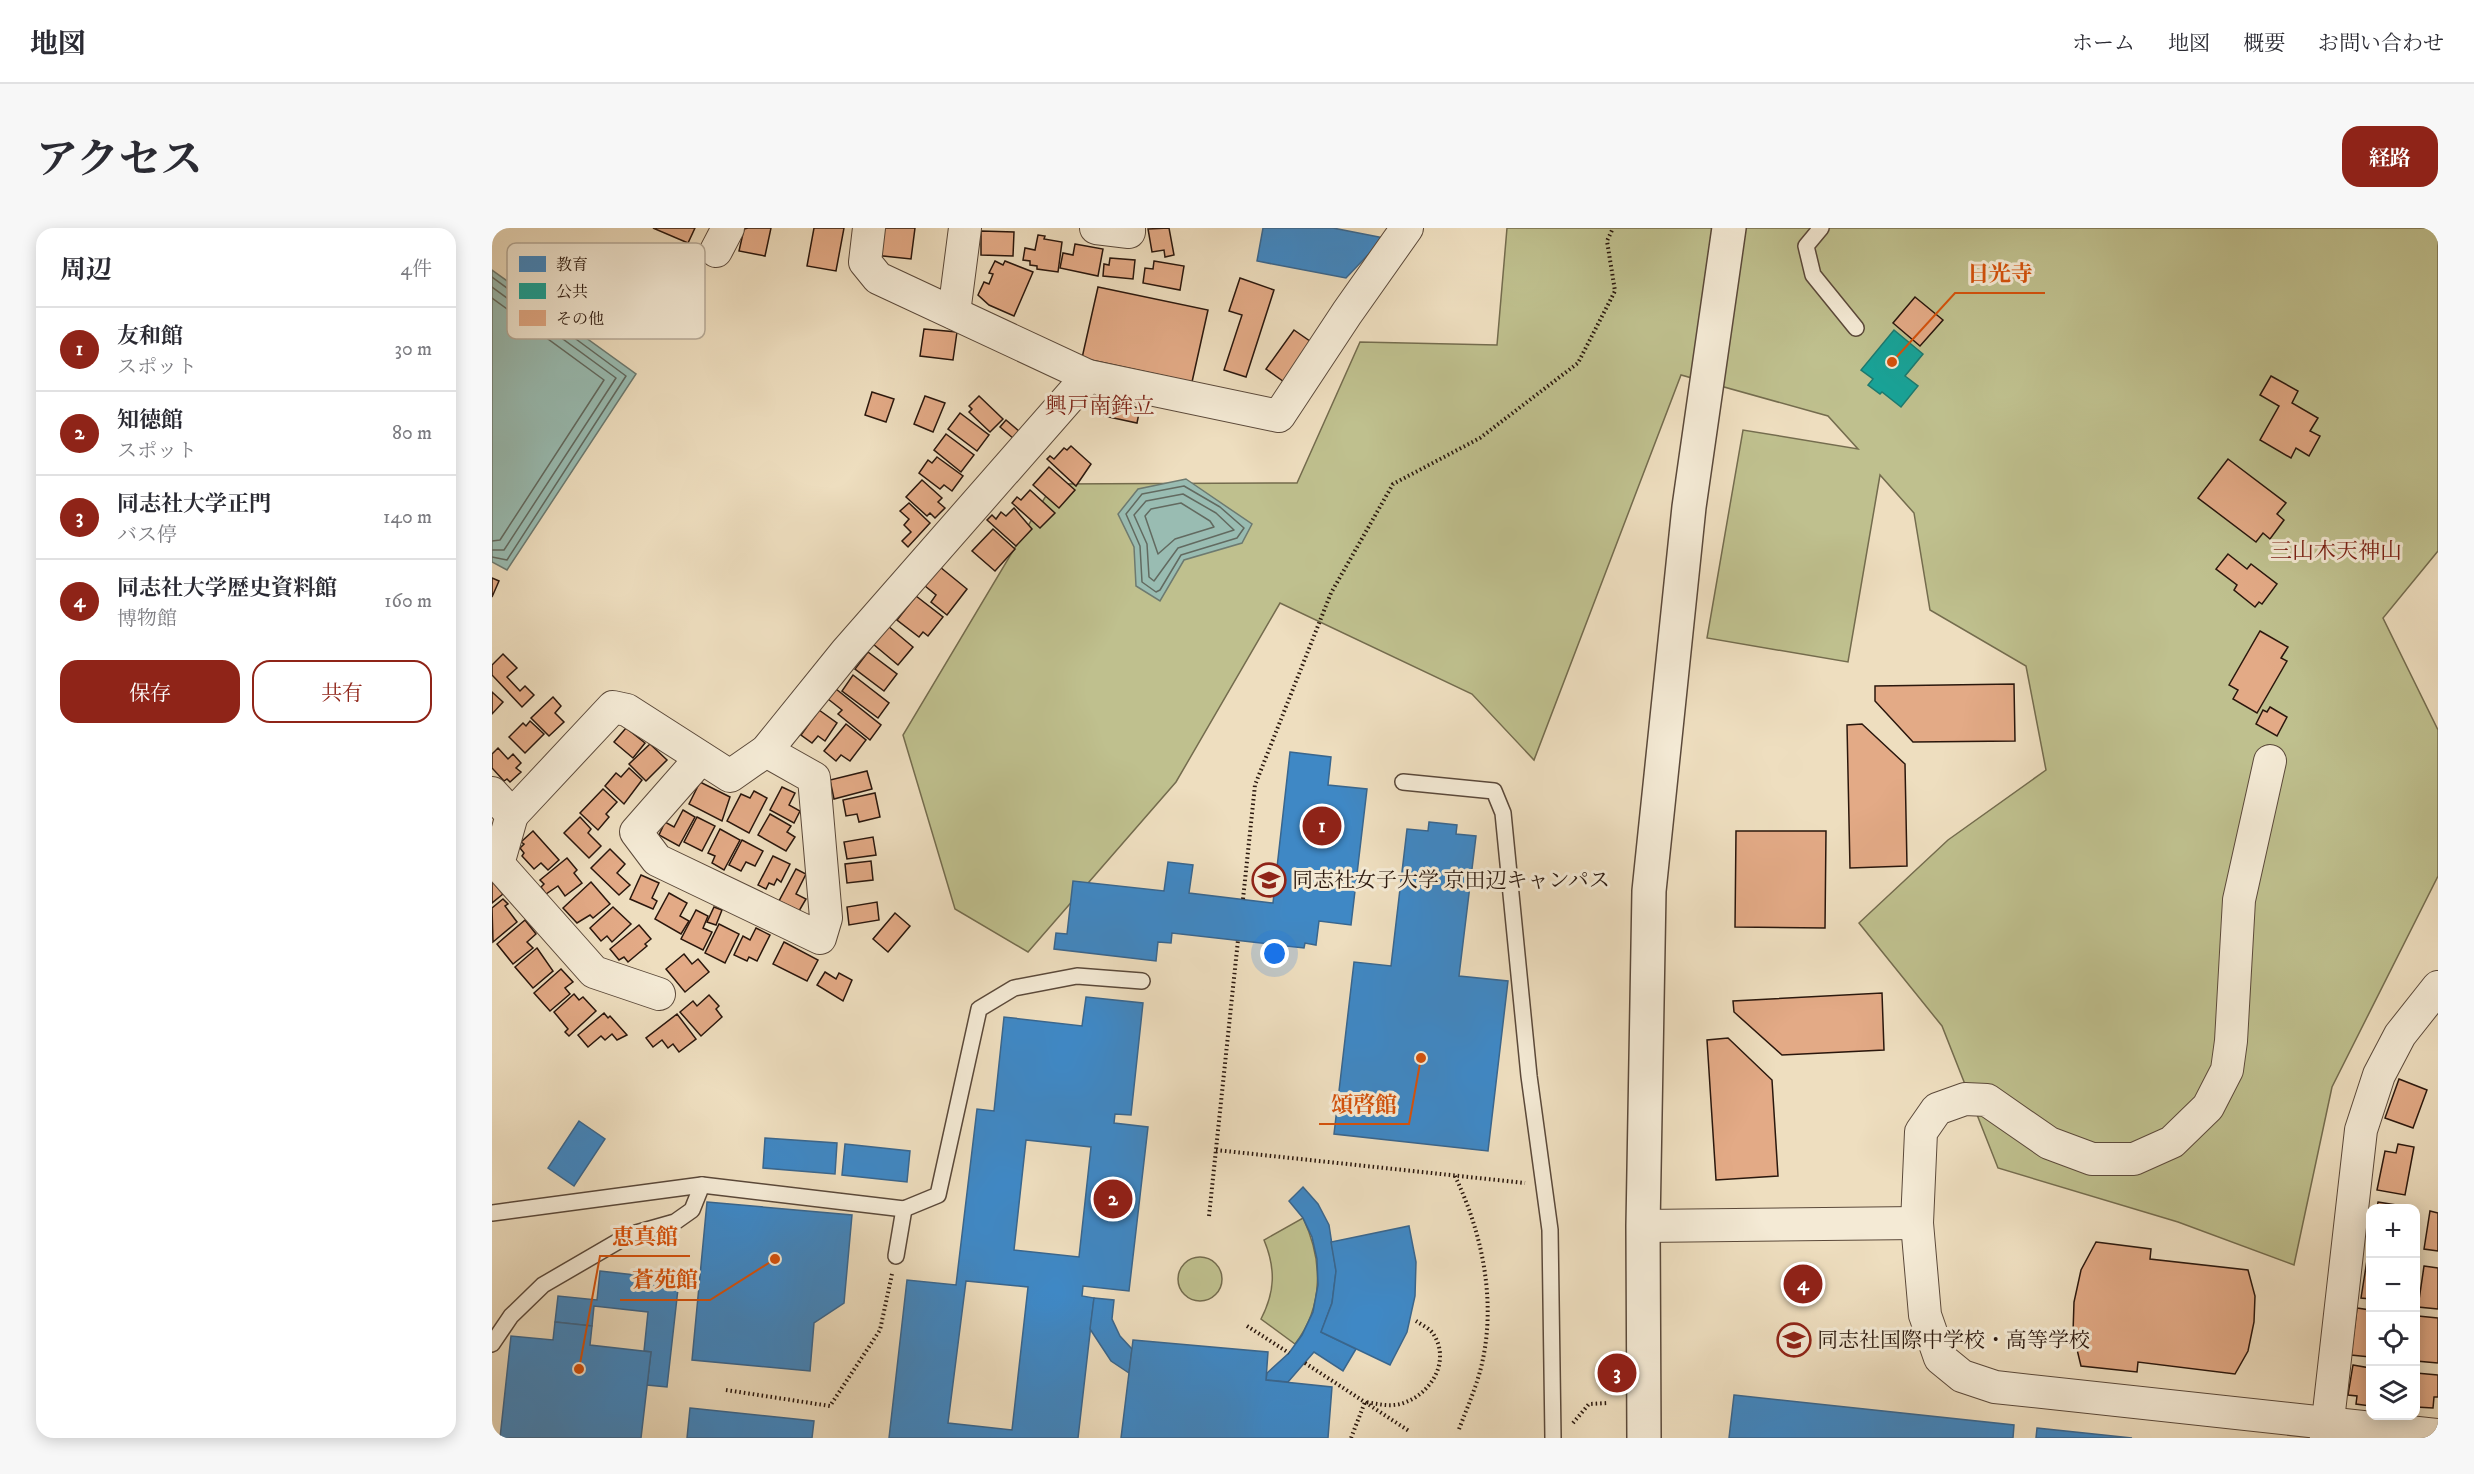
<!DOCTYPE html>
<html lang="ja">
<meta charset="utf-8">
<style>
:root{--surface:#fff;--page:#f7f7f7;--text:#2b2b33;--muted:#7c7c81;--line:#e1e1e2;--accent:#8f2418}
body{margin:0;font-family:"IM FELL DW Pica","Noto Serif JP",serif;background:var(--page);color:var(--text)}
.controls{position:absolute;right:18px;bottom:18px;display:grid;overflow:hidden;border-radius:12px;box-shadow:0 3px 15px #0003}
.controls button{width:54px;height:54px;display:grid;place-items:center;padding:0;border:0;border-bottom:2px solid var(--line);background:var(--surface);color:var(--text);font:30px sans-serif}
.you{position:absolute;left:783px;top:726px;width:21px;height:21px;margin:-15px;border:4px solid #fff;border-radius:50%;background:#1a73e8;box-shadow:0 0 0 9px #1a73e833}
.badge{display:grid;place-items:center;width:39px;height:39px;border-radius:50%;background:var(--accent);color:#fff;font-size:20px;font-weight:700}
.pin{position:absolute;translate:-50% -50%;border:3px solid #fff;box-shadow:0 2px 6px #0006}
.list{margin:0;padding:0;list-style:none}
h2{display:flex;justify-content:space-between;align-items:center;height:78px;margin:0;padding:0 24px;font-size:26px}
h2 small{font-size:20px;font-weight:400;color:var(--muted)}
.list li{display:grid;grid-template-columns:39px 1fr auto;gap:18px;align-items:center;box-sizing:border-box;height:84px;padding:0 24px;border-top:2px solid var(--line)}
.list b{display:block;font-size:22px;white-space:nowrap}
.list p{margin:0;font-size:20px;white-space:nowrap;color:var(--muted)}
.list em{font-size:20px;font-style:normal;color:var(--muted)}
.actions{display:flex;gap:12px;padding:18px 24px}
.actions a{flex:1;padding:14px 0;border:2px solid var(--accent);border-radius:18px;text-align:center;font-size:21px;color:var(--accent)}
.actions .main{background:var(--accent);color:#fff}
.icon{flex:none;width:33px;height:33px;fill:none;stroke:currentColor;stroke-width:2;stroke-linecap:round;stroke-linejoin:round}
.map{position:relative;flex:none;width:1946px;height:1210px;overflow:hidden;border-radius:18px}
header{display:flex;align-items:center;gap:36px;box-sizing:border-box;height:84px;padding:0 30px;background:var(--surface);border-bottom:2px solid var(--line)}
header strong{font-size:28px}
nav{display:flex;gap:33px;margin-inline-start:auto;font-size:21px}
.intro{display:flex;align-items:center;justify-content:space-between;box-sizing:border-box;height:144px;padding:0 36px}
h1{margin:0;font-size:42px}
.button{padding:15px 27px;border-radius:18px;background:var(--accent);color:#fff;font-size:21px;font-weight:700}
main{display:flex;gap:36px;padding:0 36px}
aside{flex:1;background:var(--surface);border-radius:18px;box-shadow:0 3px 15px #0003}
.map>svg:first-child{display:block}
</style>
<header>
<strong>地図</strong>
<nav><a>ホーム</a><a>地図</a><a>概要</a><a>お問い合わせ</a></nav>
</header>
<div class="intro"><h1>アクセス</h1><a class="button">経路</a></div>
<main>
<aside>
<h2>周辺<small>4件</small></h2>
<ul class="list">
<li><span class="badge">1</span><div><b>友和館</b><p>スポット</p></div><em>30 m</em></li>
<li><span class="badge">2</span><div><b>知徳館</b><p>スポット</p></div><em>80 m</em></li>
<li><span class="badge">3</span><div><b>同志社大学正門</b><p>バス停</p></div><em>140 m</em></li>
<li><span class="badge">4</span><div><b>同志社大学歴史資料館</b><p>博物館</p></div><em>160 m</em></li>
</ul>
<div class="actions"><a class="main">保存</a><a>共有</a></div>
</aside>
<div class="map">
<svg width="1946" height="1210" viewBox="0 0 1946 1210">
<rect width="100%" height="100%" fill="#eedebf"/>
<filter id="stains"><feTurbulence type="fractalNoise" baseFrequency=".00333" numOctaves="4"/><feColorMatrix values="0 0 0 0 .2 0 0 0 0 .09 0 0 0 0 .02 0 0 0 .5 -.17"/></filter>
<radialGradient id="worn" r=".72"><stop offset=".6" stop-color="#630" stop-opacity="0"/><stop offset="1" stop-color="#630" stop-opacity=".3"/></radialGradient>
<g fill="#bfc08e" stroke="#746c4e" stroke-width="1.5">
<path d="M1015 0H1946V323L1891 390 1946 502V648L1840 859 1802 1037 1686 994 1506 940 1450 798 1367 695 1456 612 1554 542 1534 438 1438 382 1422 285 1388 247 1356 434 1215 410 1251 202 1366 221 1336 188 1189 147 1042 532 980 466 788 375 684 554 536 724 463 681 411 507 561 256 805 255 868 114 1005 117Z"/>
<path d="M811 990C831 1032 832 1078 803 1116L769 1091C783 1064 784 1041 772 1012Z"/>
<circle cx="708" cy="1051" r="22"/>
</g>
<g fill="#99bcb2" stroke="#6d7a70" stroke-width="1.5">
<path d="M0 42 144 146 15 342 0 334Z"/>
<path d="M694 251 760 296 750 315 692 332 668 373 644 358 642 319 626 286 646 261Z"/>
</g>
<g fill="#3f88c5" stroke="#39668e" stroke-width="1.5" fill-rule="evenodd">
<path d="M771 0H841L892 10 854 50 765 33Z"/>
<path d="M798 524 839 529 836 557 875 561 859 697 827 693 824 717 813 715 812 720 680 705 679 715 666 714 664 733 562 721 564 705 575 706 581 653 672 663 676 634 701 637 697 665 781 675Z"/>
<path d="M937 594 965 597 964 606 984 608 967 748 1016 753 996 923 842 906 862 734 899 738 915 601 936 603Z"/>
<path d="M594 769 651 775 639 887 623 886 622 895 656 899 637 1063 591 1058 590 1068 602 1070 586 1210H397L415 1052 464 1057 485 881 502 883 512 789 590 798ZM534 912 599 919 587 1029 522 1022ZM474 1053 536 1059 520 1202 456 1195Z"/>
<path d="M87 893 113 911 82 958 56 940Z"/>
<path d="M273 910 345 915 343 946 271 940Z"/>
<path d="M353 916 418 923 415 954 350 947Z"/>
<path d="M811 959 826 976 837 997 844 1043 840 1075 829 1104 864 1121 851 1143 822 1124 796 1154 774 1152 775 1145 797 1125 810 1107 821 1084 826 1057 825 1031 820 1009 811 990 797 973Z"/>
<path d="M215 974 360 987 352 1075 322 1095 318 1143 200 1132Z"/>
<path d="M917 998 924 1034 923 1068 915 1104 898 1137 829 1104 840 1075 844 1043 839 1014Z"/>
<path d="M108 1043 187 1052 175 1159 155 1157 159 1124 152 1123 156 1084 102 1078 100 1098 63 1094 66 1068 105 1072Z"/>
<path d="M602 1070 622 1072 620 1091 628 1108 640 1121 637 1145 619 1133 598 1101Z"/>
<path d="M63 1094 100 1098 98 1117 159 1124 149 1210H8L19 1108 61 1112Z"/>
<path d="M641 1112 776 1124 774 1152 840 1159 836 1210H629Z"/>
<path d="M1242 1167 1522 1197 1521 1210H1237Z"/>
<path d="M198 1180 322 1193 320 1210H195Z"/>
<path d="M1545 1200 1640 1210H1544Z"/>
</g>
<path fill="#17a398" stroke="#1d796e" stroke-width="1.5" d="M1402 102 1431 126 1413 148 1426 158 1409 179 1390 164 1388 166 1376 157 1381 151 1369 142Z"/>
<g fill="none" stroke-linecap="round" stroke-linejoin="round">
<g stroke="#626a60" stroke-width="1.5">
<path d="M0 49 134 148 15 332 0 329"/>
<path d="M0 59 124 150 12 322H0"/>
<path d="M0 70 112 152 8 312 0 313"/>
<path d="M692 258 728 279 752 300 745 310 689 327 668 362 664 364 650 354 648 318 634 286 650 266Z"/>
<path d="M691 266 724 285 742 302 686 320 662 353 657 349 655 316 642 287 654 273Z"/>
<path d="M689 275 718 293 722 299 683 311 666 326 653 288 659 281Z"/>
</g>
</g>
<g fill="#e3aa86" stroke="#2a170d" stroke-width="1.5">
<path d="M161 0H203L196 15Z"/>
<path d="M256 0H279L273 28 247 23 252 1Z"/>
<path d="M322 0H352L344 43 315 38Z"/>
<path d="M385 0H423L419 31 382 27Z"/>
<path d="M677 0 682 27 673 29 672 22 660 24 656 1Z"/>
<path d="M489 3 522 4 521 28 489 27Z"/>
<path d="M546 7 553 8 552 11 570 14 566 44 545 41V38L538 37V33L531 32 533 20 543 22Z"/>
<path d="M583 16 611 21 606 48 568 40 571 25 581 27Z"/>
<path d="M618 30 643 32 641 51 611 48 612 36 617 37Z"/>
<path d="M503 33 511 37 513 33 541 44 522 88 497 77 486 67 492 54 497 56 501 46 497 45Z"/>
<path d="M662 33 692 38 688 62 651 55 653 40 661 41Z"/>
<path d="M748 50 782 62 754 149 732 142 750 87 737 83Z"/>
<path d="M606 59 716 82 700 154 590 130Z"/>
<path d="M1423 69 1451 92 1428 118 1401 95Z"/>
<path d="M432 101 465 104 461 132 428 128Z"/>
<path d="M802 102 822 116 795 156 774 141Z"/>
<path d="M1779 148 1806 163 1800 175 1826 190 1818 203 1828 208 1817 228 1804 220 1799 230 1768 212 1787 178 1768 167Z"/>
<path d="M380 164 402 171 394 194 373 187Z"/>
<path d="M433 168 453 175 441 204 422 196Z"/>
<path d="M487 168 511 191 498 204 477 184 480 181 477 178Z"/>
<path d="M615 174 648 180 645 195 612 188Z"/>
<path d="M468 185 497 207 485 223 456 201Z"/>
<path d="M514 192 528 204 522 211 508 199Z"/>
<path d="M454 206 482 227 469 244 442 222Z"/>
<path d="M579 218 599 236 584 258 555 231 558 228 562 231 572 220 575 222Z"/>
<path d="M445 229 471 248 460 263 452 257 448 261 427 245 436 232 440 235Z"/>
<path d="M1736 231 1794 275 1785 286 1792 292 1778 311 1771 305 1764 314 1706 270Z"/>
<path d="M557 239 583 262 567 280 541 257Z"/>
<path d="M430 252 450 270 446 274 453 280 443 290 438 285 435 288 414 269Z"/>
<path d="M538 262 563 285 548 300 520 275 525 269 529 272Z"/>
<path d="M417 275 438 295 416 319 410 313 419 304 412 297 417 291 408 283Z"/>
<path d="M522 280 540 301 524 318 495 292 500 287 504 291 509 284 514 288Z"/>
<path d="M501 301 523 321 503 343 480 323Z"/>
<path d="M1736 326 1755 341 1759 336 1785 356 1770 376 1767 374 1763 379 1742 362 1745 357 1724 341Z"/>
<path d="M448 339 475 361 455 387 439 374 444 367 433 358Z"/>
<path d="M0 350 7 353 0 369Z"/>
<path d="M424 368 451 389 436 408 431 404 427 409 405 392Z"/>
<path d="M396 398 421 419 406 437 381 416Z"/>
<path d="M1768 403 1796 419 1789 430 1795 433 1765 485 1741 471 1746 462 1737 457Z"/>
<path d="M376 424 405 446 392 463 363 441Z"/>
<path d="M11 426 25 440 15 449 28 463 33 458 42 467 30 479 0 447V437Z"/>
<path d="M361 447 397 475 386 490 350 463Z"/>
<path d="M1522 456 1523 513 1421 514 1383 473V458Z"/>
<path d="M344 461 389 497 378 512 346 486 350 482 336 471Z"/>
<path d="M0 464 11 474 0 486Z"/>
<path d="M61 469 69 478 63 485 72 494 57 508 39 490Z"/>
<path d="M1778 479 1795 489 1785 508 1764 496 1771 482 1775 484Z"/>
<path d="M327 482 345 495 333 513 326 508 320 515 309 507Z"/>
<path d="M38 493 52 506 33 525 17 509 31 495 34 498Z"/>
<path d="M354 496 374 512 358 533 349 527 344 533 332 523Z"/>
<path d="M1370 496 1413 536 1415 638 1358 640 1355 497Z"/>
<path d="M134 500 153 515 141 530 122 514Z"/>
<path d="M158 516 175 532 154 553 137 536Z"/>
<path d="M6 520 16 531 21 526 29 535 24 540 29 544 18 554 15 551 12 553 0 540V526Z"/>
<path d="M137 540 150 552 132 576 113 558 124 545 129 549Z"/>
<path d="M375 543 380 561 342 571 338 552Z"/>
<path d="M208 554 238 569 230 593 197 576Z"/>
<path d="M290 559 303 565 297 577 308 583 302 595 278 582Z"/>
<path d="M111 561 125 574 114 586 117 589 106 602 88 585Z"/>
<path d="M262 563 275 570 257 605 235 593 249 566 258 570Z"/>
<path d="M383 565 388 589 367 594 365 586 354 588 351 572Z"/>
<path d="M191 582 203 589 187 618 167 607 173 594 182 599Z"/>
<path d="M278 586 299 598 295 604 303 609 294 623 266 607Z"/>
<path d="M88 589 99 601 96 605 109 618 97 630 72 605Z"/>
<path d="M205 589 223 598 210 623 192 614Z"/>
<path d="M228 601 248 612 232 642 220 635 223 628 216 625Z"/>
<path d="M41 603 67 632 56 642 49 635 42 641 30 628 32 625 28 620 32 616 29 614Z"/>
<path d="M1244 603H1334L1333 700 1243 699Z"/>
<path d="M381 609 384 627 355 631 352 614Z"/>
<path d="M250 612 271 623 263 638 254 634 249 643 237 637Z"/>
<path d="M118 621 133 636 125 645 138 657 127 667 99 640Z"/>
<path d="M281 628 298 636 289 654 285 651 282 657 277 655 274 661 266 657Z"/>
<path d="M75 630 85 642 82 645 90 655 73 668 66 658 54 666 49 659 52 656 48 652Z"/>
<path d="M379 633 381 652 355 655 353 636Z"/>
<path d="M304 641 314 646 304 666 314 671 307 683 287 673Z"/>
<path d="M149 647 167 655 160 670 165 673 161 681 138 671Z"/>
<path d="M0 653 11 666 0 675Z"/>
<path d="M99 654 118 676 101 690 98 687 85 695 71 680Z"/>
<path d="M177 665 195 675 188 688 197 693 189 706 163 691Z"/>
<path d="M11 671 16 676 13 678 25 694 1 714 0 680Z"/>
<path d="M385 674 387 692 357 697 355 679Z"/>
<path d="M121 679 139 696 120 714 115 708 109 713 98 700Z"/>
<path d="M222 679 230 682 224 697 215 694Z"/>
<path d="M204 682 216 688 211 700 220 704 211 722 189 711Z"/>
<path d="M403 685 418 698 396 724 381 711Z"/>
<path d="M33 692 44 706 35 714 41 720 21 736 5 716Z"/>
<path d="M227 696 247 706 233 735 213 725Z"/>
<path d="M147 697 159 711 153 716 155 718 136 734 132 729 127 732 118 721Z"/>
<path d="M264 700 278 707 265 733 257 729 255 733 242 727 251 708 258 712Z"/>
<path d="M292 714 326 732 315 753 281 736Z"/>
<path d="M45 720 61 743 41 760 23 739Z"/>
<path d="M192 726 200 736 206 731 217 744 193 764 174 741Z"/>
<path d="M69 741 81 754 73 760 78 766 58 783 42 765Z"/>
<path d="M333 744 344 751 347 745 360 752 351 773 325 757Z"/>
<path d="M1390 765 1392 822 1290 827 1242 784 1241 773Z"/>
<path d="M82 766 87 772 91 769 104 783 77 808 73 804 76 801 62 784Z"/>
<path d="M217 767 227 778 224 781 230 789 209 808 188 784 201 773 205 778Z"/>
<path d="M112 785 116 790 118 788 135 807 125 812 120 806 113 812 109 808 96 819 86 807Z"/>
<path d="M185 786 204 811 187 824 181 816 176 820 170 812 161 819 154 810Z"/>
<path d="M1236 810 1280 852 1286 948 1224 952 1215 812Z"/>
<path d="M1907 851 1935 862 1921 900 1893 890Z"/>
<path d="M1906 916 1922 919 1913 967 1885 962 1893 923 1904 925Z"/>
<path d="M1886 974 1923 980H1885Z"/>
<path d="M1938 983 1946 985V1023L1932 1021Z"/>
<path d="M1604 1014 1659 1021 1658 1031 1756 1042 1763 1068 1762 1094 1756 1123 1743 1146 1646 1134 1645 1144 1589 1138 1581 1105 1582 1074 1589 1042Z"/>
<path d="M1876 1026H1878V1071L1869 1070Z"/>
<path d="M1932 1038 1946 1040V1081L1926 1079Z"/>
<path d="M1865 1080 1878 1082V1129L1859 1127Z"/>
<path d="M1926 1088 1946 1090V1135L1924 1133Z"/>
<path d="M1115 1128H1128L1127 1163H1115Z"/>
<path d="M1861 1137 1878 1140V1178L1864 1176 1865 1168 1856 1167Z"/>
<path d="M1924 1145 1946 1147V1169H1942L1941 1180 1924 1179Z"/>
</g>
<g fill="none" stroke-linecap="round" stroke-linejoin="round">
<g stroke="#5b493a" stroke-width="18">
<g id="service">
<path d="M1329 0 1314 18 1321 47 1364 100"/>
<path d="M911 554 1002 563 1011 585 1037 848 1058 1002 1061 1210"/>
<path d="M0 985 210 957 412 981 446 967 487 781 522 760 585 748 650 753"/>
<path d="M404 1028 412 981"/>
<path d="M0 1116 19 1088 51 1057 137 1007 183 994 200 982 210 957"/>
</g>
</g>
<g stroke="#5b493a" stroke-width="34">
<g id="minor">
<path d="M377 0 373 34 386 50 596 148 787 188 855 85 915 0"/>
<path d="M604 0 637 4V0"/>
<path d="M224 23 236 0"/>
<path d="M462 85 473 0"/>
<path d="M209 530 144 604 165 632 328 710 334 690 322 550 274 523"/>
<path d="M1778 533 1747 672 1739 813 1735 842 1716 879 1680 914 1642 931H1600L1557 915 1495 872 1473 871 1445 881 1429 904 1425 995 1433 1087 1448 1130 1470 1148 1503 1159 1946 1207"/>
<path d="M0 565 20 587 6 636 102 744 167 766"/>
<path d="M20 587 121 479 135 482 238 548 274 523 354 424 596 148"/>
<path d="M1151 998 1425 995"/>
<path d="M1834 1210 1869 902 1887 847 1908 807 1946 759"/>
</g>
</g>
<g stroke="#5b493a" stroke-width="36">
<path id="tertiary" d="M1152 1210 1151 998 1157 663 1197 279 1237 0"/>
</g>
<g stroke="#2a170d" stroke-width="4" stroke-dasharray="1.5 3" stroke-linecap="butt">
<path d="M751 671 763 557 839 365 901 256 988 210 1086 135 1123 63 1115 13 1121 0"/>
<path d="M724 922 1033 955"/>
<path d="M963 948C992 1009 1006 1081 987 1147 981 1167 973 1185 966 1204"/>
<path d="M717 988 746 712"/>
<path d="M755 1098 797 1125"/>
<path d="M813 1135 917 1203"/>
<path d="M234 1162 338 1178 388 1102 400 1046"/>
<path d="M1081 1195 1097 1176 1116 1175"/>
<path d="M859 1210 873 1174C887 1176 900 1180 914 1174 940 1164 958 1133 942 1107 939 1101 930 1097 924 1093"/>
</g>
<use href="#service" stroke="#f4ead5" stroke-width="15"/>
<use href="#minor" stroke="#f4ead5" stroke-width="32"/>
<use href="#tertiary" stroke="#f4ead5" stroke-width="33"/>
</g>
<defs>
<g id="university-ring" transform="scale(1.725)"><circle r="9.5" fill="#f4ead5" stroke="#8f2418" stroke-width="1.5"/><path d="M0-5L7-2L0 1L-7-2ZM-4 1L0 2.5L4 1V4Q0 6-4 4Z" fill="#8f2418"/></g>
<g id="school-ring" transform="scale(1.725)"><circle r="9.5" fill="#f4ead5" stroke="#8f2418" stroke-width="1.5"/><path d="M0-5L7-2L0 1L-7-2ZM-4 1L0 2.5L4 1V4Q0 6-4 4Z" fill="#8f2418"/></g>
</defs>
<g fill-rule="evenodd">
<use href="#university-ring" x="777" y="652"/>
<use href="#school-ring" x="1302" y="1112"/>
</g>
<g text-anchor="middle" stroke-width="6" stroke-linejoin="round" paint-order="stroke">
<g font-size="21" fill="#2a170d" stroke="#f4ead5" text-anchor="start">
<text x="800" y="659">同志社女子大学 京田辺キャンパス</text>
<text x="1325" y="1119">同志社国際中学校・高等学校</text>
</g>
<g font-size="22" fill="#7a1f14" stroke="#f4ead5">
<text x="608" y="185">興戸南鉾立</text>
<text x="1844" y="330">三山木天神山</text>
</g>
</g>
<rect x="15" y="15" width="198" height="96" rx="9" fill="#f4ead5" stroke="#b7ab99" stroke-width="1.5"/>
<rect x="27" y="28" width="27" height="16" fill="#3f88c5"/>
<rect x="27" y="55" width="27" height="16" fill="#17a398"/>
<rect x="27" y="82" width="27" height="16" fill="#e3aa86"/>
<g font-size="16" fill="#2a170d">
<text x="64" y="42">教育</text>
<text x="64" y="69">公共</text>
<text x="64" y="96">その他</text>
</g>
<path fill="none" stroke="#d5520c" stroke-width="2" d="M1400 134L1463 65H1553M929 830L917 896H827M87 1141L108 1028H198M283 1031L218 1072H128"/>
<g fill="#d5520c" stroke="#f4ead5" stroke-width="2">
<circle cx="1400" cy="134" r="6"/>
<circle cx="929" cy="830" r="6"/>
<circle cx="87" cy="1141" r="6"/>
<circle cx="283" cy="1031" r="6"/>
</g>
<g font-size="22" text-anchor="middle" font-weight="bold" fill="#d5520c" stroke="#f4ead5" stroke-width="6" stroke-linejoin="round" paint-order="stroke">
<text x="1508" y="53">日光寺</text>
<text x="872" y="884">頌啓館</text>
<text x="153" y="1016">恵真館</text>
<text x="173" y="1059">蒼苑館</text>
</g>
<rect width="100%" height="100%" filter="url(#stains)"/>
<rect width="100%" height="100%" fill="url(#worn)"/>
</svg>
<div class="controls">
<button>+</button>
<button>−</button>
<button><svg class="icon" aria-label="locate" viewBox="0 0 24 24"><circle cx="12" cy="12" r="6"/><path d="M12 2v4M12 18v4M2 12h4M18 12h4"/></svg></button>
<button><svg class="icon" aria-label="layers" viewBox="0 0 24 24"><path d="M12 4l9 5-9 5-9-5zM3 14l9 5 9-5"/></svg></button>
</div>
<div class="you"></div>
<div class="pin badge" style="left:830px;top:598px">1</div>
<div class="pin badge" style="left:621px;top:971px">2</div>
<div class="pin badge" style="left:1125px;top:1145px">3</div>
<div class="pin badge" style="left:1311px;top:1056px">4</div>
</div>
</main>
